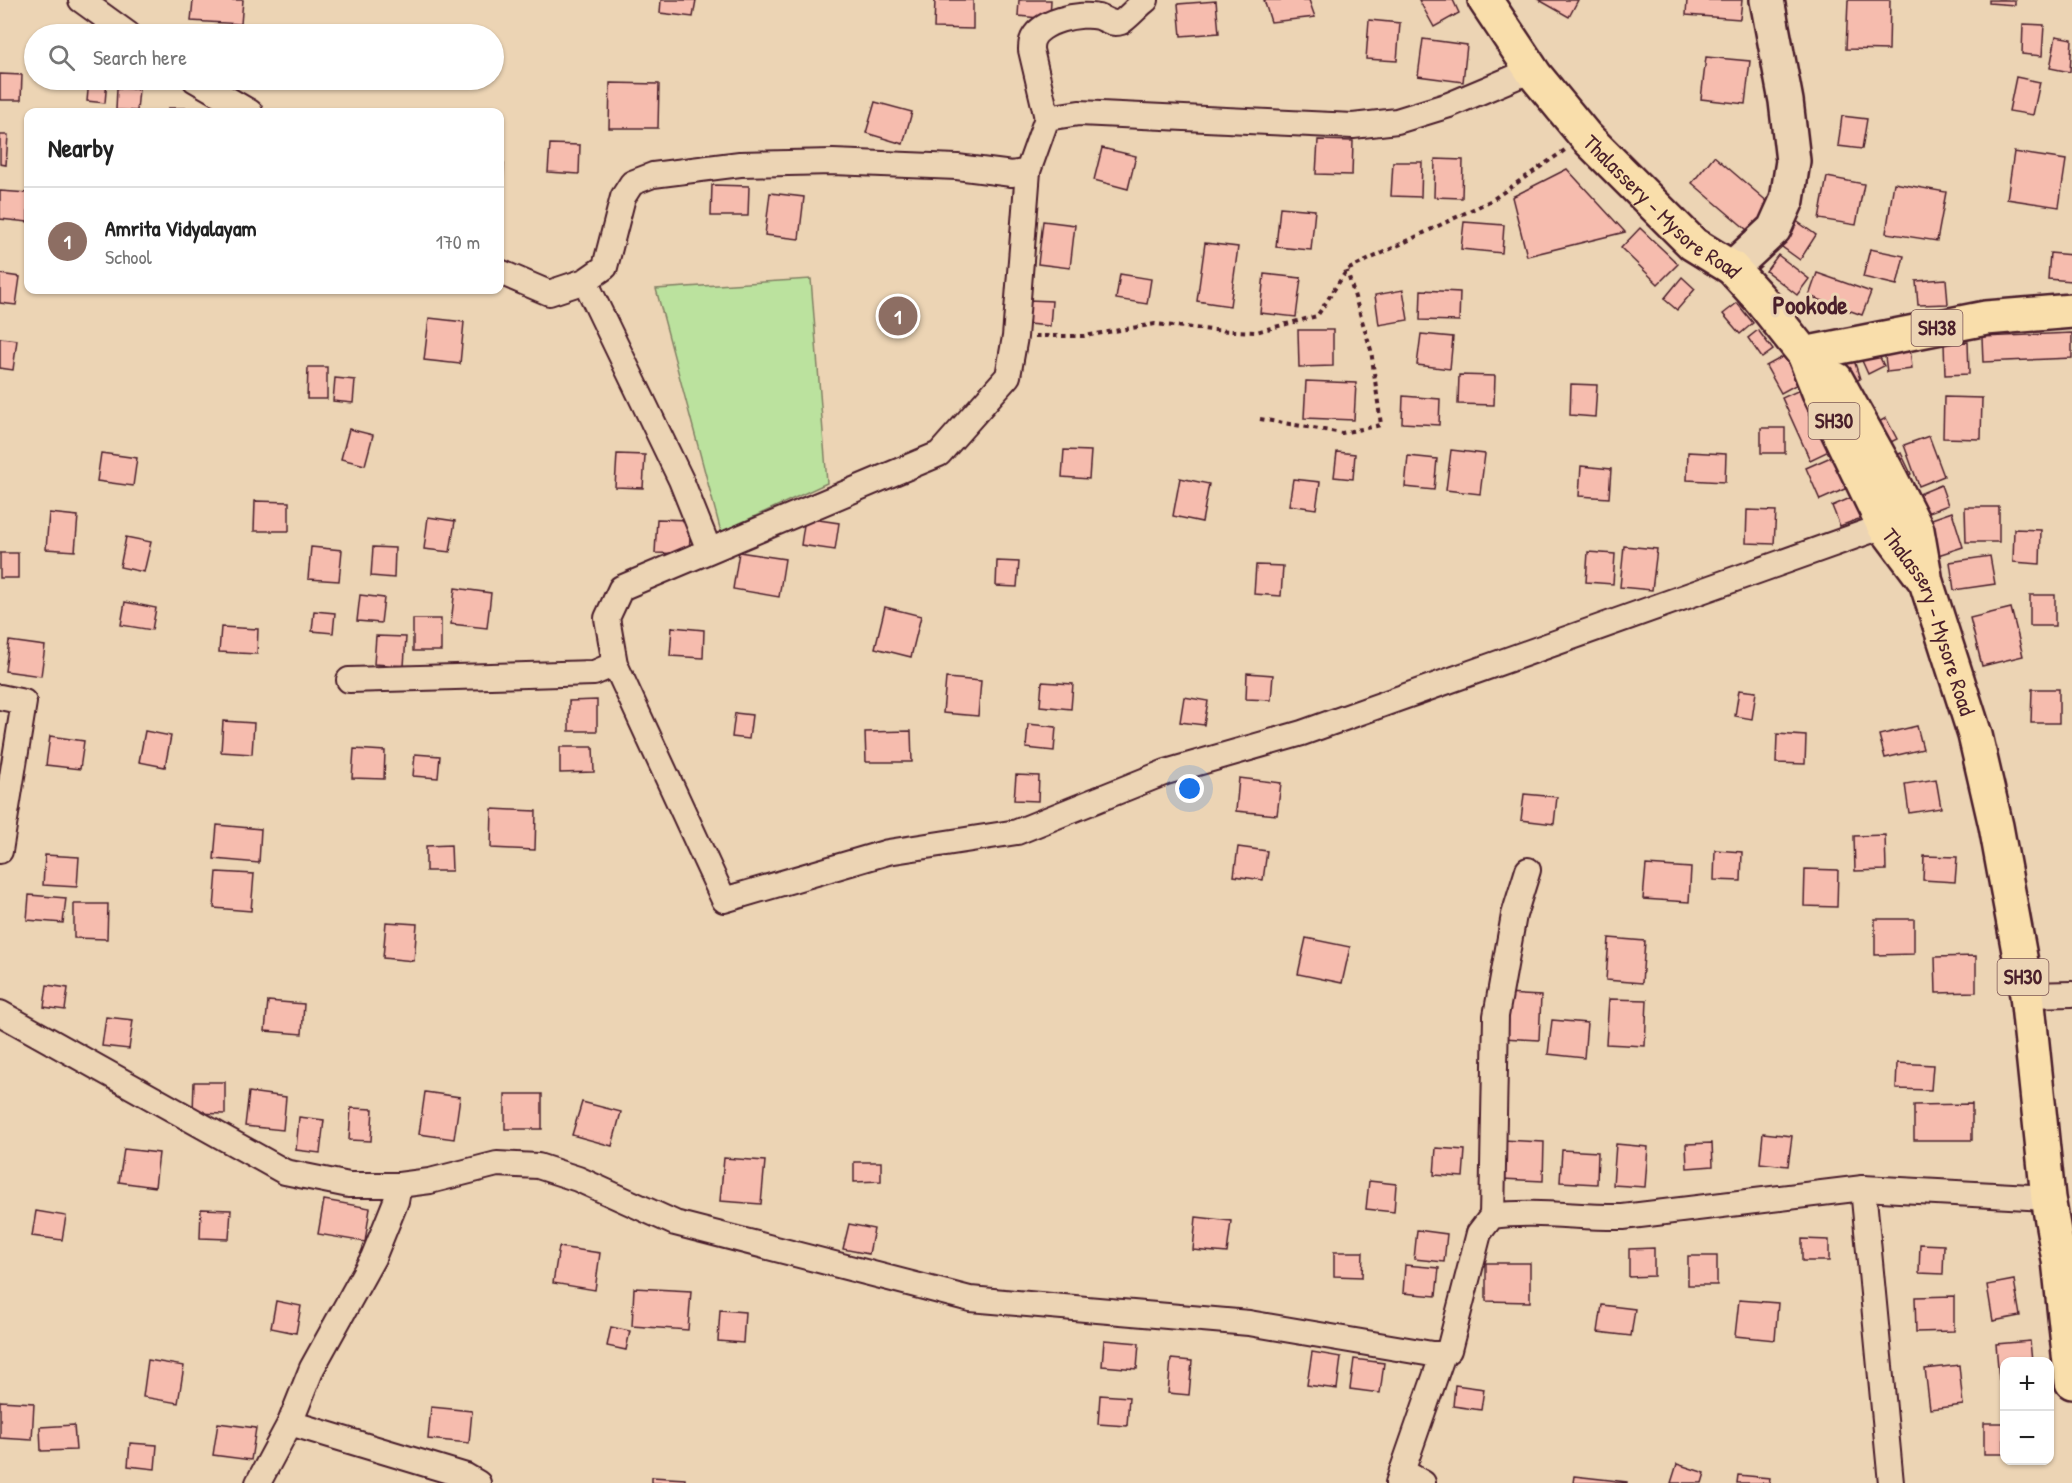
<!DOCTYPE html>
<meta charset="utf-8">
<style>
:root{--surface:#fff;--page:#f2f2f2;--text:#222;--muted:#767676;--line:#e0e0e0;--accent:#111827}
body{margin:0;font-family:"Patrick Hand",sans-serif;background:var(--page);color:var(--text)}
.controls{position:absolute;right:18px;bottom:18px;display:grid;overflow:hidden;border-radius:12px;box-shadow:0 2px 4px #0004}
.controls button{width:54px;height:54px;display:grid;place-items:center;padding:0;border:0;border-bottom:2px solid var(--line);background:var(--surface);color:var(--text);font:30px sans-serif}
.you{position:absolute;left:1190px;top:789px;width:21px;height:21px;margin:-15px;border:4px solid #fff;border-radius:50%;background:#1a73e8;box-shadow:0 0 0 9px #1a73e833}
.badge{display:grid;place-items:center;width:39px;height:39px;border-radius:50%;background:var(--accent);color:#fff;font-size:20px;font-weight:700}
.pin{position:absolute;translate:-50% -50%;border:3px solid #fff;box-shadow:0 2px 6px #0006}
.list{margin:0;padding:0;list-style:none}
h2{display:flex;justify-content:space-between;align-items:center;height:78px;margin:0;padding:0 24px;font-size:26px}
h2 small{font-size:20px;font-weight:400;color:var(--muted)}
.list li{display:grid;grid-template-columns:39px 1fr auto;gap:18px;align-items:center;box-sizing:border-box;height:108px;padding:0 24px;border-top:2px solid var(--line)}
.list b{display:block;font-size:22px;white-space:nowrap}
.list p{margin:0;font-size:20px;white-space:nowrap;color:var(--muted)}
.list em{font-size:20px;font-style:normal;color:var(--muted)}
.icon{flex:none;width:33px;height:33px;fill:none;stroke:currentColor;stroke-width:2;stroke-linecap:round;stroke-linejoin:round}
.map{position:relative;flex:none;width:2072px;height:1483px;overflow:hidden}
.search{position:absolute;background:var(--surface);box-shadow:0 2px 4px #0004;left:24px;top:24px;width:480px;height:66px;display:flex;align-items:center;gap:15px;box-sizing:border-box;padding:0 21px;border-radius:33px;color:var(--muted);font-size:22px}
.panel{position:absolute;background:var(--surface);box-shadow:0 2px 4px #0004;left:24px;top:108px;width:480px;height:186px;border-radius:12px}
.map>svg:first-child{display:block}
</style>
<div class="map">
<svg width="2072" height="1483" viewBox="0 0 2072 1483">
<rect width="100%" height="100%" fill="#ecd4b4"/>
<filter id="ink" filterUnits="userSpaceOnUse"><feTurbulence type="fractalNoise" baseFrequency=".0167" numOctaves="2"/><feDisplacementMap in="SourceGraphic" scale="12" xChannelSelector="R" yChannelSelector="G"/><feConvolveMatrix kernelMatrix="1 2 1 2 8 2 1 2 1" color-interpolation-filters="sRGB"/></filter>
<g filter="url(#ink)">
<path fill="#bbe29e" stroke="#828064" stroke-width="1.5" d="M811 279 827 483 721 532 656 289Z"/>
<g fill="#f6bcae" stroke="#4a1f2b" stroke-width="1.5">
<path d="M193 0H243L241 24 191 21Z"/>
<path d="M661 0H696L693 17 660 13Z"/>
<path d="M935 0H973V29L934 28Z"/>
<path d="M1019 0H1051L1050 19 1018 16Z"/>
<path d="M1264 0H1309L1315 17 1271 22Z"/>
<path d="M1419 0H1453L1459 13 1434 27Z"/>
<path d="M1539 0H1578L1569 17Z"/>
<path d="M1687 0H1742L1740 19 1686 15Z"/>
<path d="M1848 0H1890L1889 50 1846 49Z"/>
<path d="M1989 0H2015V5L1989 3Z"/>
<path d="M1216 1 1219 33 1181 36 1178 4Z"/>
<path d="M1369 20 1400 23 1397 61 1366 59Z"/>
<path d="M2023 24 2044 25 2042 56 2022 54Z"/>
<path d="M2056 36 2072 39 2070 72 2050 68Z"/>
<path d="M1423 39 1467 45 1463 82 1418 76Z"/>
<path d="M1706 57 1750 61 1745 104 1701 99Z"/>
<path d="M0 74 22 75 21 100H0Z"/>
<path d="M2016 77 2040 82 2033 115 2009 111Z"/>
<path d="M89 80H107L105 103 87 101Z"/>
<path d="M610 83 659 84 658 128H609Z"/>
<path d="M117 88 139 89 137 111 116 110Z"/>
<path d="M875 102 912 112 903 144 866 133Z"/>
<rect x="168" y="108" width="30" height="4"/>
<path d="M1842 116 1867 119 1862 149 1838 146Z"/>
<path d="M0 135H8L6 165 0 164Z"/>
<path d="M1318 140 1353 141 1352 175 1316 174Z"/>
<path d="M550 144 580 145 579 174 548 172Z"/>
<path d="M1102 148 1136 156 1128 189 1094 180Z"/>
<path d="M2014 152 2066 160 2059 207 2007 199Z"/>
<path d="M1714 156 1776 209 1753 235 1692 183Z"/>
<path d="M1435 159 1463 160 1462 198 1434 197Z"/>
<path d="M1393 162H1422L1421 197 1391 196Z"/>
<path d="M500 164H504L503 184H500Z"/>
<path d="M1567 169 1625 232 1527 256 1512 197Z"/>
<path d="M1827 177 1864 184 1856 225 1819 219Z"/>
<path d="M1894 183 1946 192 1937 241 1886 233Z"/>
<path d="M712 185 749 186 748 216H711Z"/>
<path d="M0 191 28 193V222L0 219Z"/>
<path d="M770 193 804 197 799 239 765 235Z"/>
<path d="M1280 207 1315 210 1311 250 1276 247Z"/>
<path d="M1795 220 1816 235 1800 260 1778 244Z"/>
<path d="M1043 221 1075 225 1070 268 1038 264Z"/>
<path d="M1464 222 1504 225 1502 253 1461 249Z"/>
<path d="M1640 228 1678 264 1658 284 1621 248Z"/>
<path d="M1205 243 1238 247 1230 306 1197 301Z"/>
<path d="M1870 249 1904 256 1897 285 1863 277Z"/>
<path d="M2050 253 2072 255V281L2048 279Z"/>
<path d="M1778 255 1809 279 1797 295 1766 271Z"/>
<path d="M1817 273 1871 292 1862 315 1809 296Z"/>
<path d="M0 274 20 277 16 305 0 303Z"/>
<path d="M1120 274 1151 279 1147 304 1116 299Z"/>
<path d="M1264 274 1301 278 1296 317 1260 313Z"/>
<path d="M1682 277 1695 289 1677 310 1664 299Z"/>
<path d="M1946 279 1948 304 1918 305 1916 281Z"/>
<path d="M1403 290 1408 320 1379 325 1375 295Z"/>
<path d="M1421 290 1460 292 1459 321 1420 320Z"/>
<path d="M1029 300 1052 301 1050 326 1028 324Z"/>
<path d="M1737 303 1753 323 1740 334 1723 314Z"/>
<path d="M429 318 464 322 460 364 424 360Z"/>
<path d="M1298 330H1333V366L1299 367Z"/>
<path d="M1758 330 1773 350 1762 358 1748 338Z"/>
<path d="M2072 333V358L1983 362 1982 337Z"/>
<path d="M1421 334 1453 337 1450 369 1417 365Z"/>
<path d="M0 338 17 340 13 370 0 368Z"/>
<path d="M1968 342 1969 374 1945 375 1944 343Z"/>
<path d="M1910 346 1912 369 1887 372 1884 349Z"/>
<path d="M1875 347 1884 366 1868 374 1859 354Z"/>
<path d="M1786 355 1801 382 1781 393 1766 366Z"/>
<path d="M1854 360 1860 379 1847 384 1841 365Z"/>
<path d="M308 367H327V399H307Z"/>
<path d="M1459 375 1495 376 1494 405 1458 404Z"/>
<path d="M335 378 355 380 353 403 333 401Z"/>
<path d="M1306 381 1356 383 1354 420 1304 418Z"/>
<path d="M1571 384 1597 385 1595 417 1570 415Z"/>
<path d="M1804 388 1831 450 1810 460 1782 398Z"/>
<path d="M1403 396 1440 399 1439 425 1402 423Z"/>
<path d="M1944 397 1982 398 1981 439 1943 438Z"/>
<path d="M1886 418 1897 439 1881 447 1871 426Z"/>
<rect x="1761" y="428" width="24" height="25"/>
<path d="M349 429 373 435 365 465 341 459Z"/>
<path d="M1929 436 1944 476 1919 486 1904 445Z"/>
<path d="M1064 450 1091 451 1089 479 1062 477Z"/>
<path d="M1451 450 1485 454 1480 494 1446 490Z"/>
<path d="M1337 452 1355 454 1353 479 1334 477Z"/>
<path d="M1688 452 1726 454 1725 482 1687 480Z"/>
<path d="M101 453 137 458 133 486 97 481Z"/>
<path d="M1901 453 1911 474 1900 480 1890 458Z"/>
<path d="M617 454 645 455 643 488 615 487Z"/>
<path d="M1408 456 1437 459 1434 490 1405 487Z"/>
<path d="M1833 456 1847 488 1820 500 1806 468Z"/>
<path d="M1581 466 1611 469 1609 498 1579 496Z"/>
<path d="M1180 478 1209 484 1202 522 1173 516Z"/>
<path d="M1293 479 1320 482 1316 509 1289 505Z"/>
<path d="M1941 485 1948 505 1924 514 1917 495Z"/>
<path d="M1855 496 1864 517 1840 526 1832 506Z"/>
<path d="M255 501 289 502V531H254Z"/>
<path d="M1965 507H1999V542H1966Z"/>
<path d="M1747 510 1776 511 1774 544 1746 543Z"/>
<path d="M1952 512 1963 547 1938 555 1926 521Z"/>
<path d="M49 513 78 516 75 551 46 549Z"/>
<path d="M428 517 455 521 450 552 424 549Z"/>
<path d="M805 518 839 523 835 550 801 545Z"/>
<path d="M657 519 691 520 689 554 655 553Z"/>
<path d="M2014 529 2041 530 2040 564 2013 562Z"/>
<path d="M126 537 151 542 144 572 120 567Z"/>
<path d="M1624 546 1657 549 1652 590 1620 587Z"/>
<path d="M311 547 342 550 339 581 308 579Z"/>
<path d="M373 547 395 548 394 578 371 576Z"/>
<path d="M739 552 785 559 779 597 733 589Z"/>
<path d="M1588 552 1615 554 1613 584 1586 582Z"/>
<rect x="0" y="553" width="18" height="25"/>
<path d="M1990 556 1995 584 1954 590 1950 562Z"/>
<path d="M997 561 1019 562 1017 587 996 586Z"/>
<path d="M1256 565 1283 566 1281 596 1254 594Z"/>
<path d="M455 588 491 593 487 628 451 624Z"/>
<path d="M360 595 384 598 381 623 357 621Z"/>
<rect x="2030" y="595" width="25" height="31"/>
<path d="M125 602 156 608 152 630 121 625Z"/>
<path d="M885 607 921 616 911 657 875 648Z"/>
<path d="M2011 608 2023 656 1982 666 1970 618Z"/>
<path d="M314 611 335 613 333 633 312 631Z"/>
<rect x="413" y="619" width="28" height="32"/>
<path d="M221 627 258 629 257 654 219 652Z"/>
<path d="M672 627 704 630 703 658 670 656Z"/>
<path d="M376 636 406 637 404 666 374 664Z"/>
<path d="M9 641 45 646 41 676 5 671Z"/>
<path d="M1247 673 1273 675 1271 700 1246 699Z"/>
<path d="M946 678 981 681 978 716 943 713Z"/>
<path d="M1042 682 1073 684 1071 709 1040 706Z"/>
<path d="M2032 689H2059V723H2031Z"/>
<path d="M1739 690 1756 692 1752 719 1735 716Z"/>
<path d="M1184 697 1208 701 1204 725 1180 722Z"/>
<path d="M597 700V731H569V701Z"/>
<path d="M735 713 752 715 749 739 732 737Z"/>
<path d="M223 721 254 723 252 754 221 752Z"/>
<path d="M1028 724 1056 727 1054 751 1026 748Z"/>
<path d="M1917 726 1923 749 1885 758 1879 735Z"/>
<path d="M145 731 171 736 165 767 139 762Z"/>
<path d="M911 731 912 762H866L865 732Z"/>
<path d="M1777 734 1806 736 1805 764 1776 763Z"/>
<path d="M50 736 84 741 80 769 46 765Z"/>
<path d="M560 747H593L594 772 560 773Z"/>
<path d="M354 749 385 751 384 779 352 778Z"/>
<path d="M415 754 440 756 438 778 413 776Z"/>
<path d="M1016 775 1039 776 1038 801 1014 800Z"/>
<path d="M1239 778 1281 783 1277 815 1236 811Z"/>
<path d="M1936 779 1941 808 1909 813 1905 784Z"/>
<path d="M1524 794 1557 797 1554 824 1521 820Z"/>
<path d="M492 809 536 811 535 850 491 848Z"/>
<path d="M217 825 261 829 259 863 214 859Z"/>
<path d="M1885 835 1886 870 1855 871 1854 836Z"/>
<path d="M451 845 452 871H426V846Z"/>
<path d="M1238 847 1267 851 1263 880 1234 876Z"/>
<path d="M1715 850 1742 852 1741 881 1714 880Z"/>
<path d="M45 855 79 857 77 887 43 885Z"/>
<path d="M1924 856 1957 857 1955 882 1923 880Z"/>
<path d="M1646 865 1691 868 1689 902 1643 899Z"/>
<path d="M1805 869 1838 870 1837 907 1804 906Z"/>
<path d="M217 872 254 874 251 911 214 908Z"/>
<path d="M29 895 66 898 63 923 27 920Z"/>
<path d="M74 904H108L107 939 74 938Z"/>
<path d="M1875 919H1914V954L1875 955Z"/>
<path d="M386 922 417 924 414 961 383 958Z"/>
<path d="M1306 938 1350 947 1342 983 1298 974Z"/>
<path d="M1609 938 1645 941 1642 983 1606 980Z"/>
<path d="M1976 956V992L1936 993 1935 957Z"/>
<path d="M47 985 68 988 65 1010 44 1007Z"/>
<path d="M1505 994 1541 996 1539 1040 1503 1038Z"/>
<path d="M1609 999 1647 1000 1645 1046 1606 1044Z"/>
<path d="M268 1001 304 1004 302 1034 265 1031Z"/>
<path d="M106 1017 133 1020 129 1049 102 1046Z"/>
<path d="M1552 1020 1587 1023 1584 1058 1548 1054Z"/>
<path d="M1897 1063 1933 1065 1931 1090 1896 1089Z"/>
<path d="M194 1082H225V1114L193 1113Z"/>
<path d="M249 1092 286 1097 283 1130 245 1126Z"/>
<path d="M425 1092 460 1097 454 1139 419 1134Z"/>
<rect x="505" y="1094" width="37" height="35"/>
<path d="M582 1102 621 1112 612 1146 572 1135Z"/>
<path d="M1972 1104V1140H1914V1105Z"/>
<path d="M351 1108 373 1109 371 1141 349 1140Z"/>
<path d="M299 1117 324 1120 320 1153 296 1150Z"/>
<path d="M1763 1133 1792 1136 1788 1166 1760 1163Z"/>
<path d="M1503 1140 1544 1142 1543 1181 1502 1179Z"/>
<path d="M1712 1143 1713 1166 1687 1168 1686 1144Z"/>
<path d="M1616 1144 1648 1147 1645 1187 1613 1185Z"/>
<path d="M1436 1148 1465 1150 1463 1177 1434 1175Z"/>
<path d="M124 1149 159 1153 155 1187 119 1182Z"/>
<path d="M1562 1150 1598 1152 1597 1184 1560 1182Z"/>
<path d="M724 1158 765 1161 761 1204 720 1201Z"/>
<path d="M854 1162H881V1181L854 1182Z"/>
<path d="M1369 1181 1396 1184 1394 1212 1366 1209Z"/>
<path d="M324 1200 370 1208 365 1242 318 1234Z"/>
<path d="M201 1209 231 1210 229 1239 200 1238Z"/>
<path d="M36 1211 66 1216 62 1240 32 1236Z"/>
<path d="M1196 1217 1231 1221 1227 1253 1193 1250Z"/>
<path d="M849 1224 874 1229 869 1254 843 1249Z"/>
<path d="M1417 1230 1447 1234 1444 1262 1414 1259Z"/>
<path d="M1802 1239 1829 1240V1261H1802Z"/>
<path d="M1920 1244 1944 1245 1943 1274 1919 1273Z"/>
<path d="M559 1247 600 1253 595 1290 553 1283Z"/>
<path d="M1654 1248V1276L1629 1277V1249Z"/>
<path d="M1334 1252H1363L1362 1277 1334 1276Z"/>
<rect x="1688" y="1256" width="29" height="29"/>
<path d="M1486 1263H1530V1302L1486 1301Z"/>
<path d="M1405 1265 1439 1268 1436 1296 1403 1293Z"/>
<path d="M2014 1280 2020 1316 1993 1321 1987 1285Z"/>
<path d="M634 1288 691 1291 688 1330 632 1326Z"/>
<path d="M1954 1296V1331L1916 1332 1915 1297Z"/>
<path d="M1739 1300 1778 1303 1775 1340 1735 1336Z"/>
<path d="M276 1301 301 1306 296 1333 271 1328Z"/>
<path d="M1602 1305 1635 1309 1631 1336 1598 1332Z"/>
<path d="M720 1310 745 1312 743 1343 718 1341Z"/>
<path d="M611 1327 630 1331 626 1350 607 1346Z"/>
<path d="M1104 1340 1139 1343 1137 1369 1102 1366Z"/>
<path d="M2030 1341 2032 1362H2004V1378L1999 1379 1996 1344Z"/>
<path d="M1312 1352 1341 1357 1337 1389 1307 1385Z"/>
<path d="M1171 1359 1192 1361 1189 1395 1168 1393Z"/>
<path d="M1354 1359 1384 1363 1380 1393 1350 1389Z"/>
<path d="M148 1360 184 1366 178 1403 143 1397Z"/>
<path d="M1959 1365 1963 1405 1930 1409 1925 1369Z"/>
<path d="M1455 1385 1484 1389 1481 1410 1453 1406Z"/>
<path d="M1100 1395 1129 1397 1127 1426 1098 1424Z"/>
<path d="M0 1401 34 1403 32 1440 0 1438Z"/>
<path d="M431 1407 472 1411 469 1443 428 1439Z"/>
<path d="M218 1423 256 1428 251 1460 213 1455Z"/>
<rect x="1984" y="1423" width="20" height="31"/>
<path d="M74 1425 76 1450 41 1451 40 1427Z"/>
<path d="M130 1443 157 1445 155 1469 128 1466Z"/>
<path d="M1677 1464 1705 1473 1702 1483H1671Z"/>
<path d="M1738 1475 1770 1478 1769 1483H1737Z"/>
<path d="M1574 1476 1627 1482V1483H1573Z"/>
<path d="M652 1477 685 1479V1483H652Z"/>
</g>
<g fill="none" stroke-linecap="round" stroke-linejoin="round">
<g stroke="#4a1f2b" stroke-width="28">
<g id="street">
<path d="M81 0 128 34"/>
<path d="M195 80 250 112"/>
<path d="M1047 118 1031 50C1031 47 1031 44 1032 41 1038 21 1081 12 1099 17 1107 20 1112 25 1121 22 1127 19 1139 5 1146 0"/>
<path d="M1028 171 1015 337 1008 376 939 454 621 588 607 618 615 664 724 900 888 852 1017 832 1166 772 1302 733 1884 526"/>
<path d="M500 272 549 293 585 281 605 267 623 197 632 183 653 175 740 164 833 162 957 167 1012 174 1028 171 1047 118 1079 113 1353 126 1397 121 1449 105 1532 70"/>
<path d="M585 281 681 480 709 550"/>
<path d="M349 680 594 673 615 664"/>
<path d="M0 697 24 702 0 851"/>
<path d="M2027 995 2072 994"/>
<path d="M0 1013 285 1172 349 1185H399L430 1181 497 1164 538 1166 578 1179 675 1223 970 1299 1249 1323 1432 1354H1443L1449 1350 1479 1233 1492 1216C1535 1210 1580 1218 1623 1217L1863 1188 2048 1198"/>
<path d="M1863 1188 1891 1483"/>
<path d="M1492 1216 1496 1016 1514 915 1528 870"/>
<path d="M290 1423 466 1476 478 1483"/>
<path d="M1402 1471 1423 1483"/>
<path d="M258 1483 290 1423 312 1368 373 1258 396 1201 399 1185"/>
<path d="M1398 1483 1443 1354"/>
</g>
</g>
<g stroke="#4a1f2b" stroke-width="38">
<path id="secondary" d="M1732 268 1774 229 1787 200 1793 161 1786 101 1767 0"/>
</g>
<g stroke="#4a1f2b" stroke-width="38">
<g id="primary">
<path id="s1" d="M1485 0 1535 75 1586 137 1693 244 1732 268 1761 300 1804 354 1819 392 1884 526 1926 582 1975 735 1996 826 2027 995 2048 1198 2059 1260 2072 1382"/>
<path d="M1804 354 1986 318 2072 311"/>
<path d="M1836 379 1887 471 1917 530 1925 576"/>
</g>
</g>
<g stroke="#4a1f2b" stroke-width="4" stroke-dasharray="4.5 4.5" stroke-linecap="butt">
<path d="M1035 336H1084L1155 324 1212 330 1256 332 1317 316 1347 270 1492 200 1565 150"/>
<path d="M1260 419 1342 433 1381 425 1371 350 1347 271"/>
</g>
<use href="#street" stroke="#ecd4b4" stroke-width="24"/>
<use href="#secondary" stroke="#ecd4b4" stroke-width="33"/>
<use href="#primary" stroke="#f9deab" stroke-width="33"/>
</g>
</g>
<g text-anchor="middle" stroke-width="6" stroke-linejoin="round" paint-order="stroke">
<g fill="#ecd4b4" stroke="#7b5554" stroke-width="1.5">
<rect x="1911.5" y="310" width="51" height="36" rx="4.5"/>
<rect x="1808.5" y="403" width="51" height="36" rx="4.5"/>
<rect x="1997.5" y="959" width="51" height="36" rx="4.5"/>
</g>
<g font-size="21" font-weight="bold" fill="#4a1f2b">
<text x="1937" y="335">SH38</text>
<text x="1834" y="428">SH30</text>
<text x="2023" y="984">SH30</text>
</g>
<g font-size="22" fill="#4a1f2b" stroke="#ecd4b4">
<text dy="8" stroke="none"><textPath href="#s1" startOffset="274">Thalassery - Mysore Road</textPath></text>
<text dy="8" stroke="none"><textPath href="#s1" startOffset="777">Thalassery - Mysore Road</textPath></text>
</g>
<g font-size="26" font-weight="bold" fill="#4a1f2b" stroke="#ecd4b4">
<text x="1810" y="314">Pookode</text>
</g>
</g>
</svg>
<div class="controls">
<button>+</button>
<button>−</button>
</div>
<div class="you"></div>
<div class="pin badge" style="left:898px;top:316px;background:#8d6e63">1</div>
<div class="search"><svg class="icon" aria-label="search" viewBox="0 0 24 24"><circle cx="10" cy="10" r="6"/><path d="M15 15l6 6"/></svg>Search here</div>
<section class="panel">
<h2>Nearby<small></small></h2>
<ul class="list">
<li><span class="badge" style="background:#8d6e63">1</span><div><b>Amrita Vidyalayam</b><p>School</p></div><em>170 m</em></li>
</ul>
</section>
</div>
